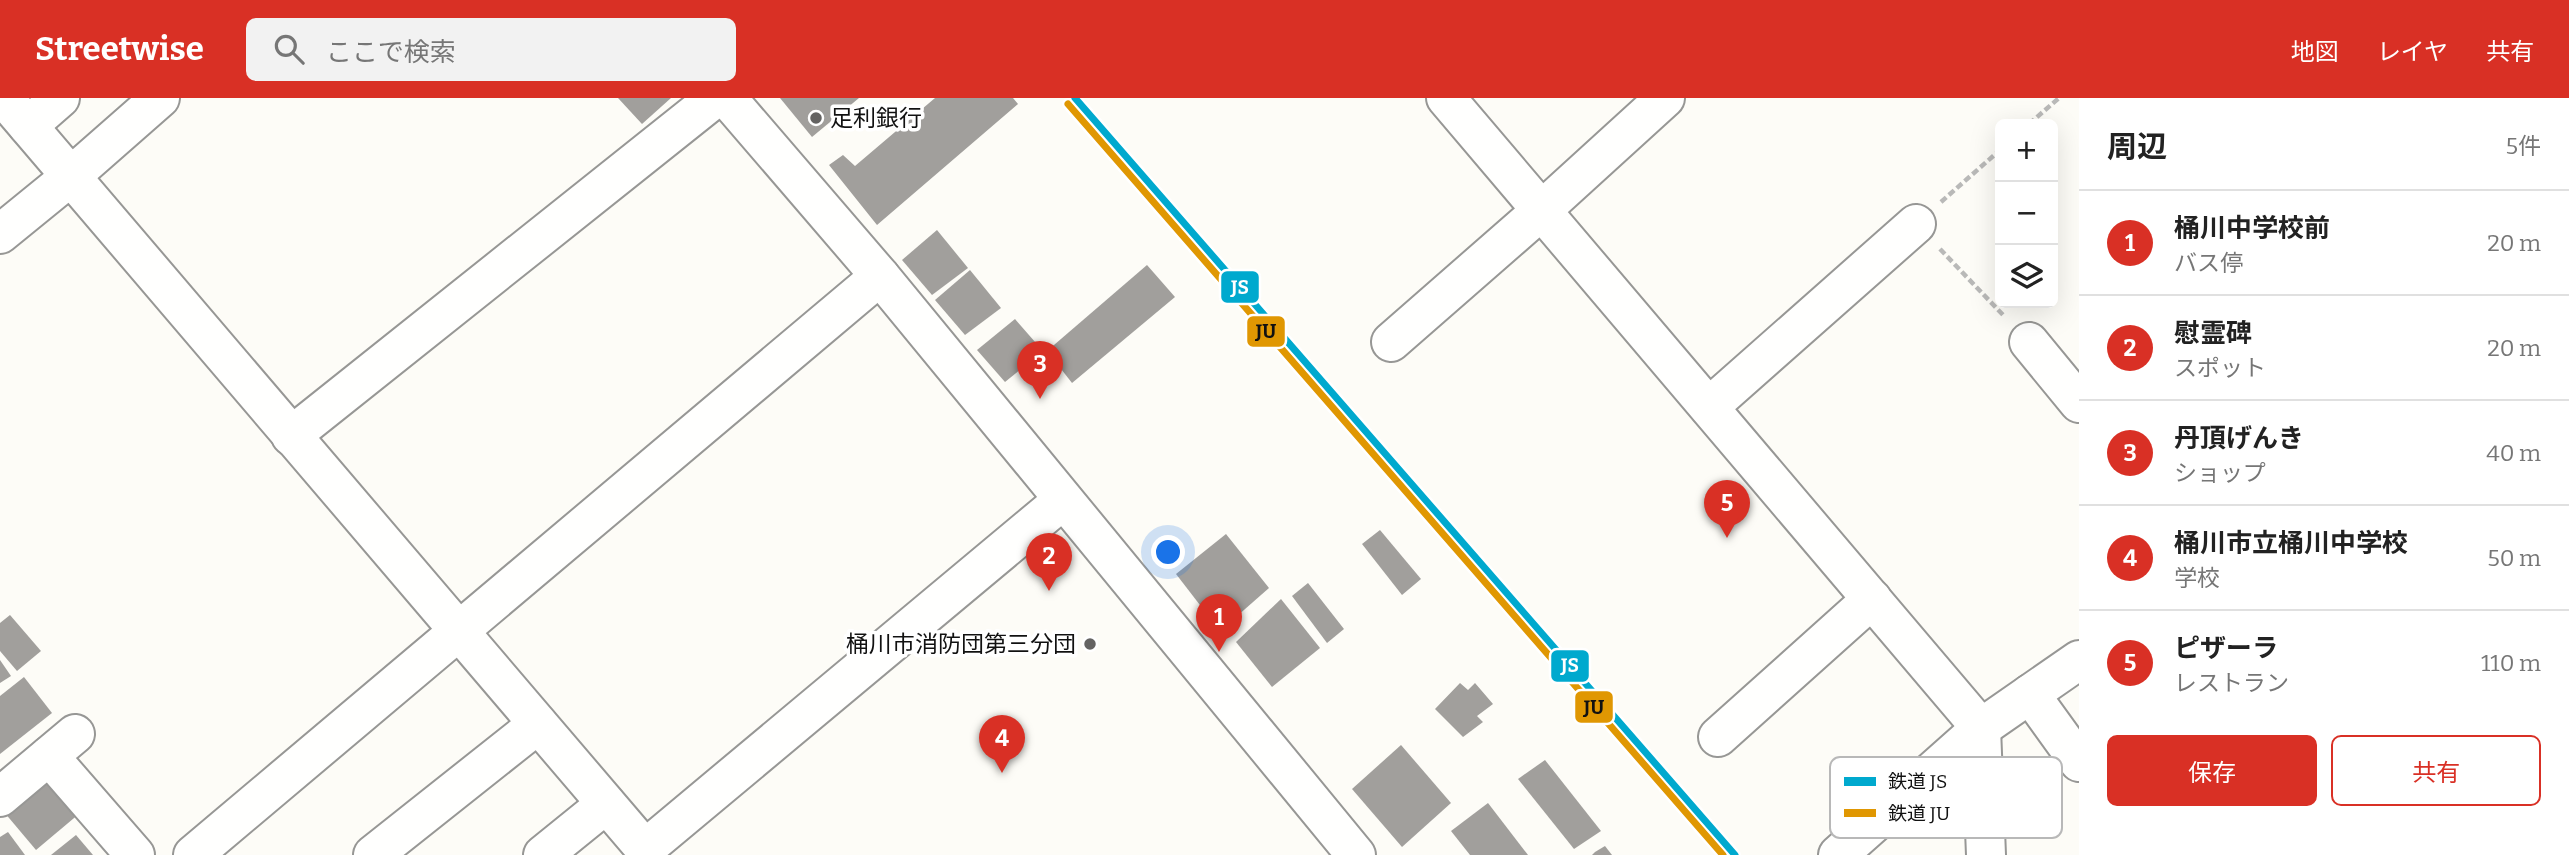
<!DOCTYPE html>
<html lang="ja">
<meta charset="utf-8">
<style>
:root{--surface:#fff;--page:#f2f2f2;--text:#222;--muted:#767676;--line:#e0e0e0;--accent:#d93025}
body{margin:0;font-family:Bitter,"Noto Sans JP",serif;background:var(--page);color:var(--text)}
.controls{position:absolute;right:21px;top:21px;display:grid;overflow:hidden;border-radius:10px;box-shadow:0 7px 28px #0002}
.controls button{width:63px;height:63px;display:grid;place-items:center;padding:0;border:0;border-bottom:2px solid var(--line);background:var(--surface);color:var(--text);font:35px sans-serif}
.you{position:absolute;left:1169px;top:455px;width:24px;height:24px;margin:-18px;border:5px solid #fff;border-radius:50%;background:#1a73e8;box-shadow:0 0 0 10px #1a73e833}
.badge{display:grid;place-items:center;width:46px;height:46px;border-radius:50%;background:var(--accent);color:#fff;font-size:23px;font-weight:700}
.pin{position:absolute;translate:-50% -58px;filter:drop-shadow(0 2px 4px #0008)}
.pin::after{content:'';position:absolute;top:37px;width:24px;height:21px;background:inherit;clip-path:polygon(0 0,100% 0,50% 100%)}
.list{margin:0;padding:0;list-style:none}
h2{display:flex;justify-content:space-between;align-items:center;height:91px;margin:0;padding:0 28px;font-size:30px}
h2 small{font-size:23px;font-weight:400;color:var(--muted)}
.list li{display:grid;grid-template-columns:46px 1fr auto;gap:21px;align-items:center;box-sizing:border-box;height:105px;padding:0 28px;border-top:2px solid var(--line)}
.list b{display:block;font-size:26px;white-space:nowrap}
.list p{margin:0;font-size:23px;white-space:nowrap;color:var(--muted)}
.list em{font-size:23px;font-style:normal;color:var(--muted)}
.actions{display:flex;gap:14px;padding:21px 28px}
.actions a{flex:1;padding:16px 0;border:2px solid var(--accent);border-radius:10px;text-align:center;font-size:24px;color:var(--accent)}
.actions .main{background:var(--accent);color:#fff}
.icon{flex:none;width:38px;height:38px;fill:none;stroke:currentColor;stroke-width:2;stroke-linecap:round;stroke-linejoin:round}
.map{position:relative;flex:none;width:2079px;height:757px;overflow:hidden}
header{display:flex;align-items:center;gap:42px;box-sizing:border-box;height:98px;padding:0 35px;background:var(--accent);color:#fff}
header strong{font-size:33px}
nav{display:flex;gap:38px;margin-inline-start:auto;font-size:24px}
.search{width:490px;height:63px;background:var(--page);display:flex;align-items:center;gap:18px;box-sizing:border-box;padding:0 24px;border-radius:10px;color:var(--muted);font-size:26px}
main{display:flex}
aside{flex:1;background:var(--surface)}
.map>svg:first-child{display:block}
</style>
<header>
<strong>Streetwise</strong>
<div class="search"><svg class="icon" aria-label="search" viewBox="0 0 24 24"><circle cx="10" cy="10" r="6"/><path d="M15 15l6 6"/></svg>ここで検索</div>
<nav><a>地図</a><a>レイヤ</a><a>共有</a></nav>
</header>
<main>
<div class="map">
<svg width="2079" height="757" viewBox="0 0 2079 757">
<rect width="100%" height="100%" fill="#fdfcf7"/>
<g fill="#a19f9c">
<path d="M618 0H671L642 26Z"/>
<path d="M780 0H859L812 39Z"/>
<path d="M935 0H1013L1018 6 877 127 829 67 843 57 855 68Z"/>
<path d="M937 132 968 170 932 197 902 162Z"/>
<path d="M1147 167 1175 199 1072 285 1047 253Z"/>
<path d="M970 172 1001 210 965 237 935 202Z"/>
<path d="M1015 221 1043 253 1005 284 977 252Z"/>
<path d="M1380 432 1421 481 1402 497 1362 446Z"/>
<path d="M1226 436 1269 490 1220 533 1176 476Z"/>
<path d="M1308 485 1344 531 1327 545 1292 498Z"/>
<path d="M1281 501 1320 550 1272 589 1236 544Z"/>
<path d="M10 517 41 553 17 573 0 553V525Z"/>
<path d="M0 562 11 578 0 585Z"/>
<path d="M24 579 52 615 0 656V598Z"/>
<path d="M1460 585 1468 592 1475 585 1493 606 1477 618 1483 624 1463 639 1435 611Z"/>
<path d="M1401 647 1451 705 1402 749 1352 691Z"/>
<path d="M1545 662 1601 733 1574 751 1518 681Z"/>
<path d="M48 678 80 715 36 752 4 714Z"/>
<path d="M1488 705 1528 757H1470L1451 733Z"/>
<path d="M8 734 25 757H0V739Z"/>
<path d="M76 737 93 757H51Z"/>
<path d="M1605 748 1612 757H1592L1595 754Z"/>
</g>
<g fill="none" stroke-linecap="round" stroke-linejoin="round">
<g stroke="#979795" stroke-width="42">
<g id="minor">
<path d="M4 0 645 751 1063 402"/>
<path d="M1446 0 1981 630 1986 757"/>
<path d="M28 28 60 0"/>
<path d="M0 136 70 79 160 0"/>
<path d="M1391 244 1542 112 1665 0"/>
<path d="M2029 244 2079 305"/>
<path d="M1709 309 1916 126"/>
<path d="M291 338 715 0"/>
<path d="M2030 596 2079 664"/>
<path d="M1718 639 1872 501"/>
<path d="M49 658 135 757"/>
<path d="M0 699 75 636"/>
<path d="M193 757 880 178"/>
<path d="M373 757 538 626"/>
<path d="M543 757 606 706"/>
<path d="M1838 757 1981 630 2079 562"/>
</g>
</g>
<g stroke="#979795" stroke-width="42">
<path id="tertiary" d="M727 0 880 178 1356 757"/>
</g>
<g stroke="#b9b9b8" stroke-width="4.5" stroke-dasharray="7 3.5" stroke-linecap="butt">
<path d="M2029 26 2059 0"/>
<path d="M1941 104 2000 52"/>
<path d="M1940 151 2004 218"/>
</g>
<use href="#minor" stroke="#fffffe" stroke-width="38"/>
<use href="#tertiary" stroke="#fffffe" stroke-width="38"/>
<g stroke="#fff" stroke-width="12">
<path id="rail-1" d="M1075 0 1735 757"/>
</g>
<g stroke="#fff" stroke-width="12">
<path id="rail-2" d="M1068 6 1723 757"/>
</g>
<use href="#rail-1" stroke="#00a9ce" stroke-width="7"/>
<use href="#rail-2" stroke="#e09702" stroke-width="7"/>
</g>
<g fill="#646362" stroke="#fff" stroke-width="2.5">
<circle cx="816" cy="20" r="7"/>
<circle cx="1090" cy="546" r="7"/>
</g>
<g text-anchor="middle" stroke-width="7" stroke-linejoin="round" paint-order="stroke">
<g font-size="23" fill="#111" stroke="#fff" text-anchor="start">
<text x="830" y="28">足利銀行</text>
<text x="1076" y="554" text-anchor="end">桶川市消防団第三分団</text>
</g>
</g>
<rect x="1830" y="659" width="232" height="81" rx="10" fill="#fff" stroke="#b8b8b8" stroke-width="2"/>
<rect x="1844" y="679" width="32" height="9" fill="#00a9ce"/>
<rect x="1844" y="711" width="32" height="8" fill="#e09702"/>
<g font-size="19" fill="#111">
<text x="1888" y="690">鉄道 JS</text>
<text x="1888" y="722">鉄道 JU</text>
</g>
<g stroke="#fff" stroke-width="2.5">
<rect x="1220" y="172" width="40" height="34" rx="7" fill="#00a9ce"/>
<rect x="1246" y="217" width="40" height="33" rx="7" fill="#e09702"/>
<rect x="1550" y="551" width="40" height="34" rx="7" fill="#00a9ce"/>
<rect x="1574" y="592" width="40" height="34" rx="7" fill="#e09702"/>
</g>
<g font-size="19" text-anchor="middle" font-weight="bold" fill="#fff">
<text x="1240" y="196">JS</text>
<text x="1570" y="574">JS</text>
</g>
<g font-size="19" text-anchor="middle" font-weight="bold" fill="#111">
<text x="1266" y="240">JU</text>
<text x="1594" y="616">JU</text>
</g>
</svg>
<div class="controls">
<button>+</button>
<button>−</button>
<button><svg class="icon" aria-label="layers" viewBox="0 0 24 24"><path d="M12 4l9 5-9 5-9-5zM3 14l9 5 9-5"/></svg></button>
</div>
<div class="you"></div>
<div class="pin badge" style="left:1219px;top:554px">1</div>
<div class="pin badge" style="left:1049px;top:493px">2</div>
<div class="pin badge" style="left:1040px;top:301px">3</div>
<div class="pin badge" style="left:1002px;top:675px">4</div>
<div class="pin badge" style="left:1727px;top:440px">5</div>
</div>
<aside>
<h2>周辺<small>5件</small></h2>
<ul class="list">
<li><span class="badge">1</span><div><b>桶川中学校前</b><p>バス停</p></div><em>20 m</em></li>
<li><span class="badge">2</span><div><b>慰霊碑</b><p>スポット</p></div><em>20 m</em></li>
<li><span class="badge">3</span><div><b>丹頂げんき</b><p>ショップ</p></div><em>40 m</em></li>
<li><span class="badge">4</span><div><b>桶川市立桶川中学校</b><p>学校</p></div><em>50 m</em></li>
<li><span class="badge">5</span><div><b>ピザーラ</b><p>レストラン</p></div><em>110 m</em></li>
</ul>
<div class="actions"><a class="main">保存</a><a>共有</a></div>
</aside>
</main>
